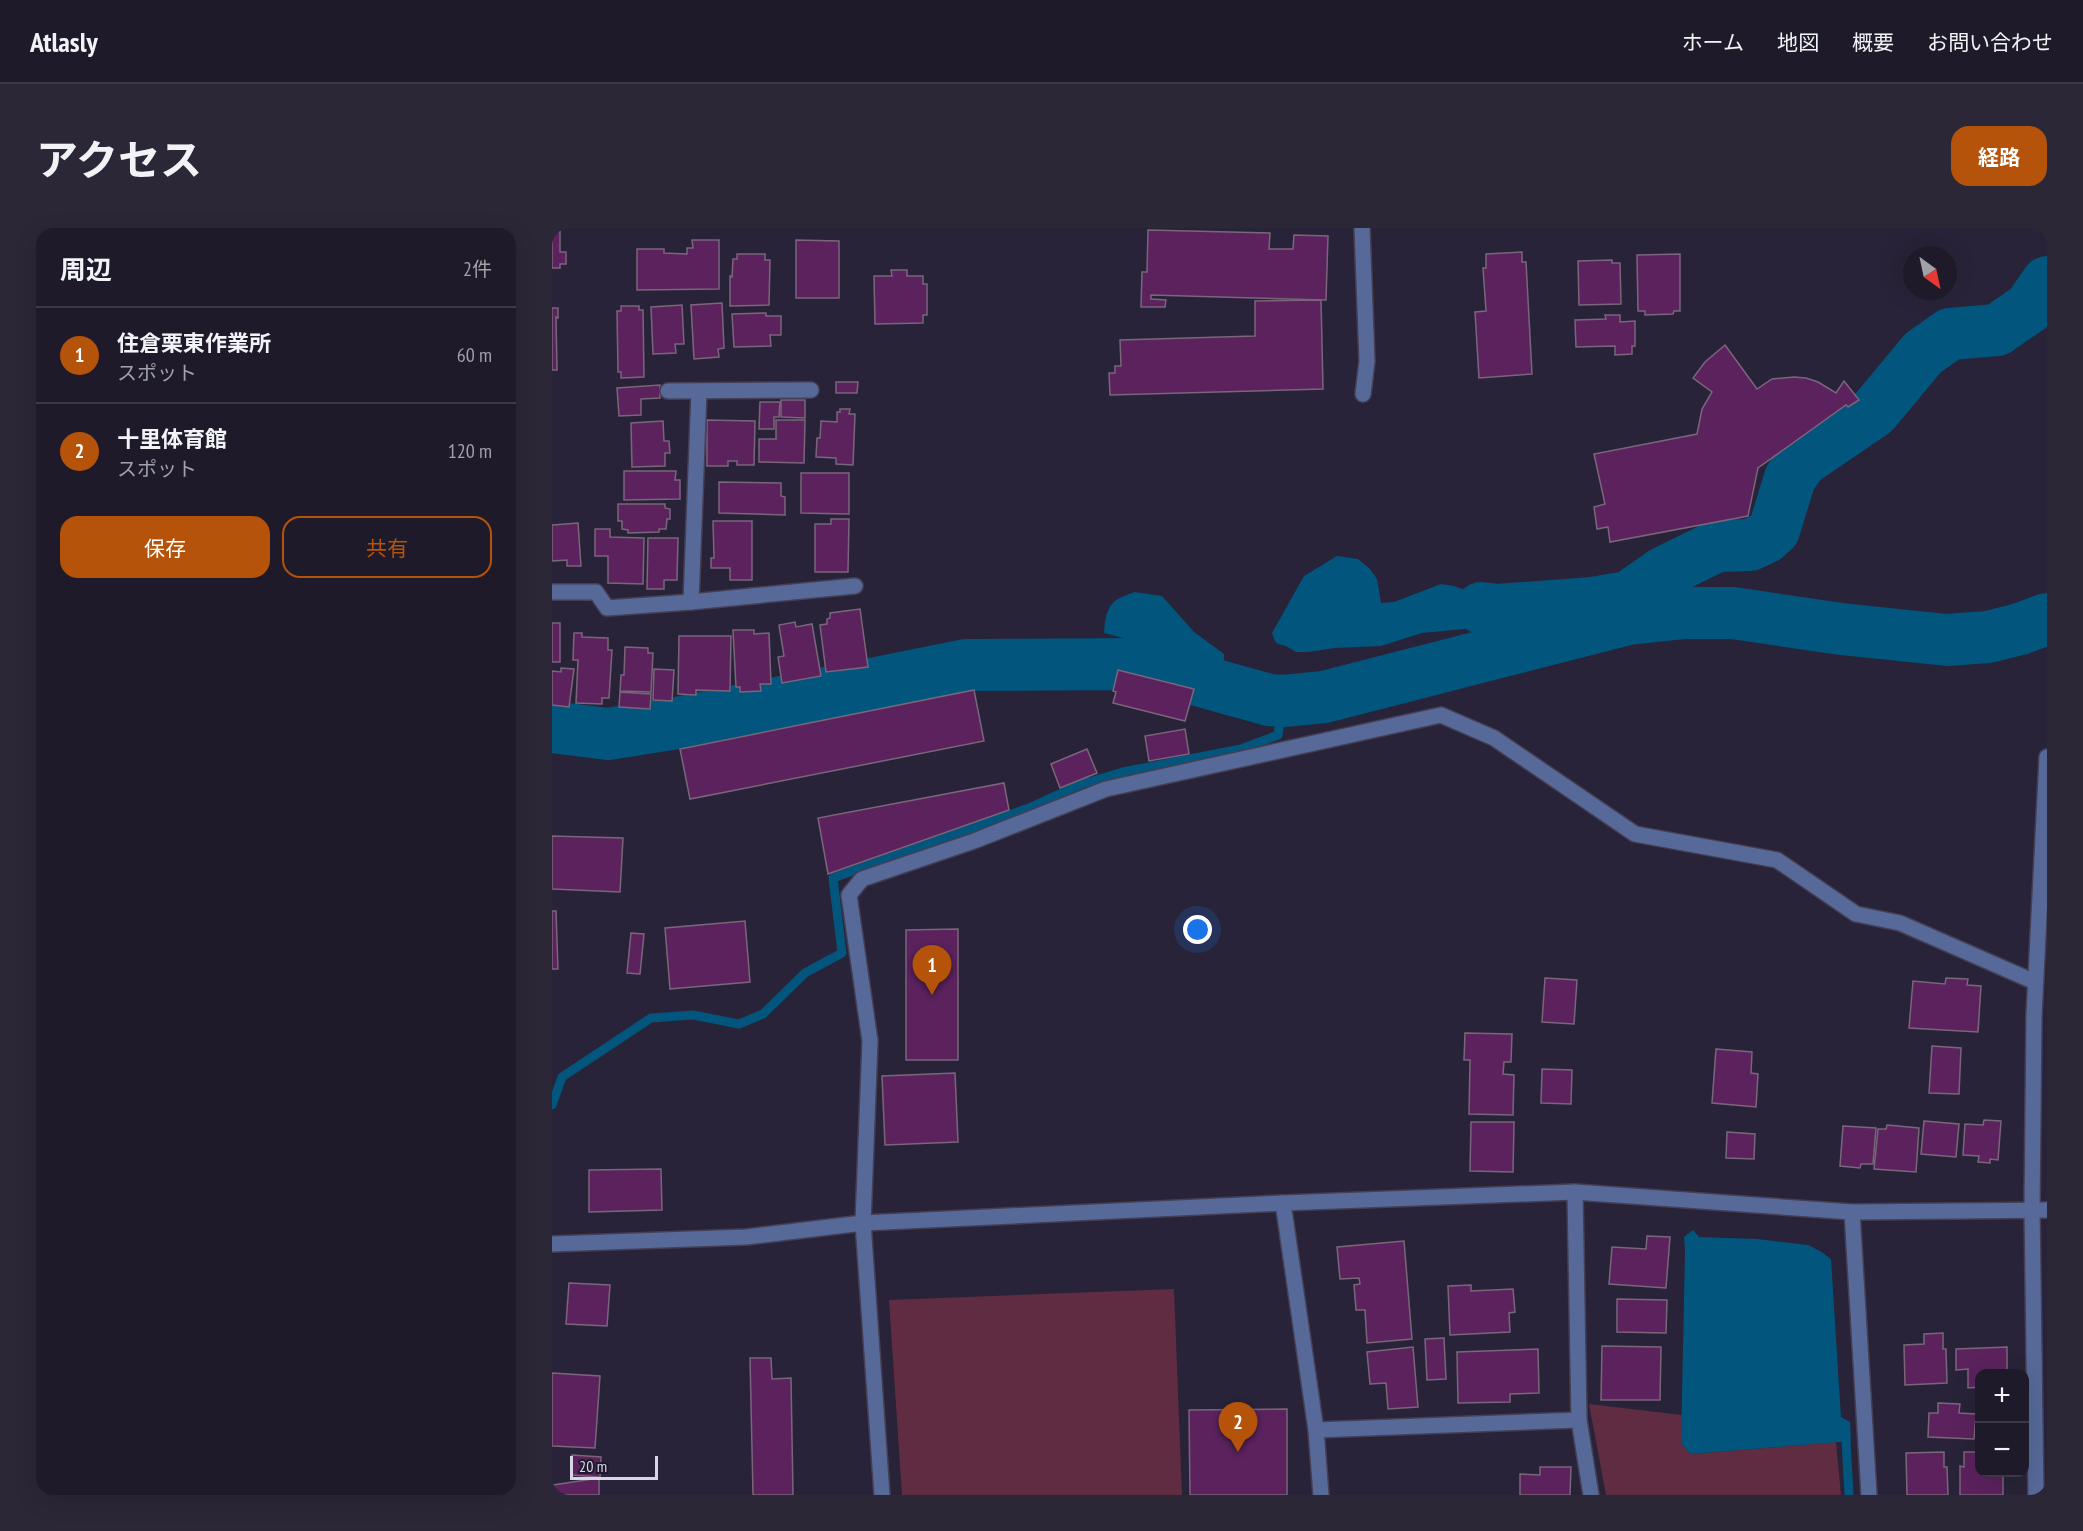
<!DOCTYPE html>
<html lang="ja">
<meta charset="utf-8">
<style>
:root{--surface:#1e1a2a;--page:#2b2736;--text:#f1f3f6;--muted:#a1a1a8;--line:#3c3847;--accent:#b45309}
body{margin:0;font-family:"PT Sans Narrow","Noto Sans JP",sans-serif;background:var(--page);color:var(--text)}
.controls{position:absolute;right:18px;bottom:18px;display:grid;overflow:hidden;border-radius:12px;box-shadow:0 6px 24px #0002}
.controls button{width:54px;height:54px;display:grid;place-items:center;padding:0;border:0;border-bottom:2px solid var(--line);background:var(--surface);color:var(--text);font:30px sans-serif}
.compass{position:absolute;left:1351px;top:18px;width:54px;height:54px;border-radius:50%;background:var(--surface);box-shadow:0 6px 24px #0002;rotate:147deg}
.scale{position:absolute;left:18px;bottom:15px;width:88px;box-sizing:border-box;padding-left:6px;border:3px solid #d8d5e4;border-top:0;font-size:16px;line-height:21px;white-space:nowrap;color:#d8d5e4;-webkit-text-stroke:4px #1f192e;paint-order:stroke}
.you{position:absolute;left:646px;top:702px;width:21px;height:21px;margin:-15px;border:4px solid #fff;border-radius:50%;background:#1a73e8;box-shadow:0 0 0 9px #1a73e833}
.badge{display:grid;place-items:center;width:39px;height:39px;border-radius:50%;background:var(--accent);color:#fff;font-size:20px;font-weight:700}
.pin{position:absolute;translate:-50% -50px;filter:drop-shadow(0 2px 3px #0008)}
.pin::after{content:'';position:absolute;top:32px;width:21px;height:18px;background:inherit;clip-path:polygon(0 0,100% 0,50% 100%)}
.list{margin:0;padding:0;list-style:none}
h2{display:flex;justify-content:space-between;align-items:center;height:78px;margin:0;padding:0 24px;font-size:26px}
h2 small{font-size:20px;font-weight:400;color:var(--muted)}
.list li{display:grid;grid-template-columns:39px 1fr auto;gap:18px;align-items:center;box-sizing:border-box;height:96px;padding:0 24px;border-top:2px solid var(--line)}
.list b{display:block;font-size:22px;white-space:nowrap}
.list p{margin:0;font-size:20px;white-space:nowrap;color:var(--muted)}
.list em{font-size:20px;font-style:normal;color:var(--muted)}
.actions{display:flex;gap:12px;padding:18px 24px}
.actions a{flex:1;padding:14px 0;border:2px solid var(--accent);border-radius:18px;text-align:center;font-size:21px;color:var(--accent)}
.actions .main{background:var(--accent);color:#fff}
.map{position:relative;flex:none;width:1495px;height:1267px;overflow:hidden;border-radius:18px}
header{display:flex;align-items:center;gap:36px;box-sizing:border-box;height:84px;padding:0 30px;background:var(--surface);border-bottom:2px solid var(--line)}
header strong{font-size:28px}
nav{display:flex;gap:33px;margin-inline-start:auto;font-size:21px}
.intro{display:flex;align-items:center;justify-content:space-between;box-sizing:border-box;height:144px;padding:0 36px}
h1{margin:0;font-size:42px}
.button{padding:15px 27px;border-radius:18px;background:var(--accent);color:#fff;font-size:21px;font-weight:700}
main{display:flex;gap:36px;padding:0 36px}
aside{flex:1;background:var(--surface);border-radius:18px;box-shadow:0 6px 24px #0002}
.map>svg:first-child{display:block}
</style>
<header>
<strong>Atlasly</strong>
<nav><a>ホーム</a><a>地図</a><a>概要</a><a>お問い合わせ</a></nav>
</header>
<div class="intro"><h1>アクセス</h1><a class="button">経路</a></div>
<main>
<aside>
<h2>周辺<small>2件</small></h2>
<ul class="list">
<li><span class="badge">1</span><div><b>住倉栗東作業所</b><p>スポット</p></div><em>60 m</em></li>
<li><span class="badge">2</span><div><b>十里体育館</b><p>スポット</p></div><em>120 m</em></li>
</ul>
<div class="actions"><a class="main">保存</a><a>共有</a></div>
</aside>
<div class="map">
<svg width="1495" height="1267" viewBox="0 0 1495 1267">
<rect width="100%" height="100%" fill="#282338"/>
<g fill="#5f2c42">
<path d="M622 1061 630 1267H350L337 1072Z"/>
<path d="M1037 1176 1130 1187 1129 1215 1139 1226 1284 1214 1289 1267H1054Z"/>
</g>
<g fill="#02557c">
<path d="M785 328 806 331 818 341 825 351 829 375 842 374 889 356 902 358 931 369 925 398 913 401 870 405 829 418 783 420 756 424H744L734 418 726 416 723 413 720 405 752 348Z"/>
<path d="M583 364 610 368 642 404 672 426V433L668 436 552 405C554 378 558 372 583 364Z"/>
<path d="M1141 1002 1147 1009 1205 1011 1256 1017 1268 1023 1279 1031 1289 1189 1298 1194 1299 1213 1139 1226 1129 1215 1133 1023 1132 1009Z"/>
</g>
<g fill="none" stroke-linecap="round" stroke-linejoin="round">
<g stroke="#02557c" stroke-width="9">
<path d="M0 877 10 849 99 790 141 787 187 796 211 786 253 745 290 725 281 650 477 580 527 557 571 544 689 521 726 507 731 473"/>
<path d="M1294 1213 1297 1267"/>
</g>
<g stroke="#02557c" stroke-width="52">
<path d="M929 380 945 382 1041 375 1076 369 1112 344 1165 318 1198 317 1213 310 1222 302 1238 250 1250 233 1322 184 1371 125 1398 106 1445 102 1477 80 1495 54"/>
<path d="M0 499 56 506 125 495 414 437 588 436 717 472 731 473 772 469 1076 391 1133 385H1181L1289 401 1395 412 1436 409 1468 401 1495 391"/>
</g>
</g>
<g fill="#5b225e" stroke="#7a667a" stroke-width="1.5">
<path d="M0 1H8V24H14V36H8V40H0Z"/>
<path d="M596 2 718 5 717 21H741L742 7 776 8 774 72 599 67V71L614 72 613 79H589L590 44H595Z"/>
<path d="M140 12H167V61L85 62V21H112V25L135 26V20H141Z"/>
<path d="M244 12 287 13V70H244Z"/>
<path d="M970 24V34H974L980 146 927 150 923 84 934 83 931 40H934V26Z"/>
<path d="M185 26H213V32H218L217 77 178 78V48L180 49 181 31H185Z"/>
<path d="M1128 26V83H1122L1121 86 1093 87V83H1086L1085 27Z"/>
<path d="M1060 32V35H1068L1069 76 1027 77 1026 33Z"/>
<path d="M339 42H355V48H371V56H375V87H371V95L323 96 322 48H340Z"/>
<path d="M769 72 771 161 558 167 557 145H563V138H569L568 112 703 108V73Z"/>
<path d="M170 75 172 120 166 121 167 129 142 131 139 77Z"/>
<path d="M130 77 132 116H123L124 125 101 126 99 79Z"/>
<path d="M69 78H87V82H91L92 149 69 150V144H66L65 83H69Z"/>
<path d="M0 80H6V90L4 89 5 142H0Z"/>
<path d="M214 85V88H229V107H218L219 118 182 119 180 86Z"/>
<path d="M1053 87H1068V94L1083 93V118H1080V126L1063 127V118L1024 119 1023 92 1054 91Z"/>
<path d="M1173 117 1205 161 1220 151 1242 149 1254 150 1266 154 1284 165 1292 153 1307 172 1296 179 1294 177 1206 240 1196 288 1058 314 1056 299 1045 301 1042 279 1053 276 1042 226 1145 206 1150 181 1160 164 1141 150 1153 134Z"/>
<path d="M284 154H306L305 165H284Z"/>
<path d="M108 157V170L89 171V187L67 188 65 160Z"/>
<path d="M229 172H253V190L229 189Z"/>
<path d="M208 174H228L227 189H222V201H207Z"/>
<path d="M288 181H298L297 186H303L301 237 284 236V230L264 229 265 210H268L269 193 285 194V184H288Z"/>
<path d="M155 192 203 193 202 237H185V233H176V238H155Z"/>
<path d="M224 192H253L252 235 207 234V211H224Z"/>
<path d="M111 193 112 213H117L118 225H113V238L80 239 79 195Z"/>
<path d="M72 243H124L123 252H128V271L72 272Z"/>
<path d="M249 245H297V286L249 285Z"/>
<path d="M167 254 229 255V268L233 269V287L167 285Z"/>
<path d="M66 276H113V280L118 281V291H115L114 301H107V304L76 305V302L70 301V293H66Z"/>
<path d="M279 291H297L296 344H263V296H279Z"/>
<path d="M161 293H200V352H178V340H159V330H162Z"/>
<path d="M26 295 29 338H15V332L0 333V297Z"/>
<path d="M43 301H58V309L92 310 91 356 56 355V328H43Z"/>
<path d="M96 310H126L125 352H112V361H95Z"/>
<path d="M308 381 316 439 274 444 268 397 275 396V391L278 390V385Z"/>
<path d="M243 394 244 399 260 396 269 448 230 455 226 429 232 428 227 397Z"/>
<rect x="0" y="395" width="8" height="39"/>
<path d="M181 402H202V406L217 405 219 456H208L209 463 188 464V459H184Z"/>
<path d="M22 405H30V409L56 410V422H60L57 470H50V476L24 475 26 432H21Z"/>
<path d="M127 408H179L178 463 144 462V467L126 466Z"/>
<path d="M73 419 96 420V425H101L99 464 68 463 69 447H72Z"/>
<path d="M9 440 22 441 17 479 0 477V443L9 444Z"/>
<path d="M102 441 122 442 120 473 101 472Z"/>
<path d="M566 442 642 461 633 493 561 475 564 464 561 463Z"/>
<path d="M422 462 432 513 138 571 128 521Z"/>
<path d="M68 464 99 466 98 481 67 479Z"/>
<path d="M633 501 637 526 597 533 593 508Z"/>
<path d="M535 521 545 545 508 560 499 536Z"/>
<path d="M452 555 457 582 276 646 266 590Z"/>
<path d="M0 608 71 610 68 664 0 661Z"/>
<path d="M0 683H4L6 741H0Z"/>
<path d="M193 693 198 754 118 761 113 700Z"/>
<path d="M406 701V832H354V702Z"/>
<path d="M79 705 92 706 88 746 75 745Z"/>
<path d="M993 750 1025 752 1022 796 990 794Z"/>
<path d="M1394 750 1416 751 1415 757 1429 758 1426 804 1357 800 1361 753 1393 756Z"/>
<path d="M913 805 960 806 959 834H952L951 846 962 847 961 887 917 886 918 832H912Z"/>
<path d="M1380 818 1409 820 1407 866 1377 865Z"/>
<path d="M1164 821 1200 824 1199 845 1206 846 1204 879 1160 875Z"/>
<path d="M990 841 1020 842 1019 876 989 875Z"/>
<path d="M403 845 406 914 333 917 330 848Z"/>
<path d="M1432 892 1449 893 1446 932 1438 931V935L1426 934 1427 928 1411 927 1413 896 1431 897Z"/>
<path d="M1372 893 1407 896 1404 929 1369 926Z"/>
<path d="M919 894H962L961 944 918 943Z"/>
<path d="M1335 897 1367 900 1364 944 1322 941 1326 901H1334Z"/>
<path d="M1291 898 1324 900 1321 936H1309L1308 940 1288 938Z"/>
<path d="M1175 904 1203 906 1202 931 1174 930Z"/>
<path d="M109 941 110 982 37 984V942Z"/>
<path d="M1095 1008 1118 1009 1114 1060 1057 1056 1060 1019 1094 1021Z"/>
<path d="M852 1013 860 1111 815 1115 813 1082H804L802 1057 808 1056 807 1050 788 1051 785 1019Z"/>
<path d="M17 1055 58 1057 55 1098 14 1096Z"/>
<path d="M919 1057V1063L961 1061 963 1084 957 1085 958 1104 898 1107 896 1058Z"/>
<path d="M1065 1071 1115 1072 1114 1105 1065 1104Z"/>
<path d="M1391 1105V1121H1394L1395 1155 1353 1157 1352 1117 1372 1116V1106Z"/>
<path d="M892 1110 894 1151 875 1152 873 1111Z"/>
<path d="M1050 1118 1109 1119 1108 1172H1049Z"/>
<path d="M861 1119 866 1179 836 1181 834 1155 818 1156 815 1124Z"/>
<path d="M1455 1119V1146H1428V1159L1416 1160V1141L1404 1142V1121Z"/>
<path d="M986 1121 987 1165 958 1166V1174L906 1175 905 1124Z"/>
<path d="M198 1130H219L220 1151 239 1150 241 1267H201Z"/>
<path d="M0 1145 48 1148 43 1220 0 1218Z"/>
<path d="M1386 1175 1408 1176 1407 1185 1424 1186 1422 1211 1376 1209 1377 1185H1386Z"/>
<path d="M735 1181V1267H638L637 1182Z"/>
<path d="M1392 1224V1239H1395L1396 1267H1355L1354 1225Z"/>
<path d="M1412 1224H1428V1244H1451V1267H1408V1238L1412 1239Z"/>
<path d="M20 1227 49 1229 48 1249 19 1247Z"/>
<path d="M988 1239H1019L1018 1267H968V1246L988 1247Z"/>
<path d="M47 1250V1267H1V1257Z"/>
</g>
<g fill="none" stroke-linecap="round" stroke-linejoin="round">
<g stroke="#443f54" stroke-width="18">
<g id="minor">
<path d="M810 0 815 133 811 166"/>
<path d="M116 163 259 162"/>
<path d="M0 364H44L55 380 139 374 303 358"/>
<path d="M139 374 147 163"/>
<path d="M1023 964 1027 1192 1039 1267"/>
<path d="M731 975 764 1202 769 1267"/>
<path d="M1300 984 1317 1267"/>
<path d="M0 1016 194 1009 311 995 731 975 1023 964 1300 984 1495 982"/>
<path d="M764 1202 1027 1192"/>
<path d="M330 1267 311 995 318 813 297 667 310 651 422 613 554 561 889 487 942 510 1083 606 1225 632 1304 686 1348 695 1483 754"/>
<path d="M1484 1267 1480 981 1482 788 1495 529"/>
</g>
</g>
<use href="#minor" stroke="#566999" stroke-width="15"/>
</g>
</svg>
<div class="controls">
<button>+</button>
<button>−</button>
</div>
<svg class="compass" viewBox="-18 -18 36 36"><path d="M0-13l5 13h-10z" fill="#e53935"/><path d="M0 13l5-13h-10z" fill="#a1a1a8"/></svg>
<div class="scale">20 m</div>
<div class="you"></div>
<div class="pin badge" style="left:380px;top:767px">1</div>
<div class="pin badge" style="left:686px;top:1224px">2</div>
</div>
</main>
